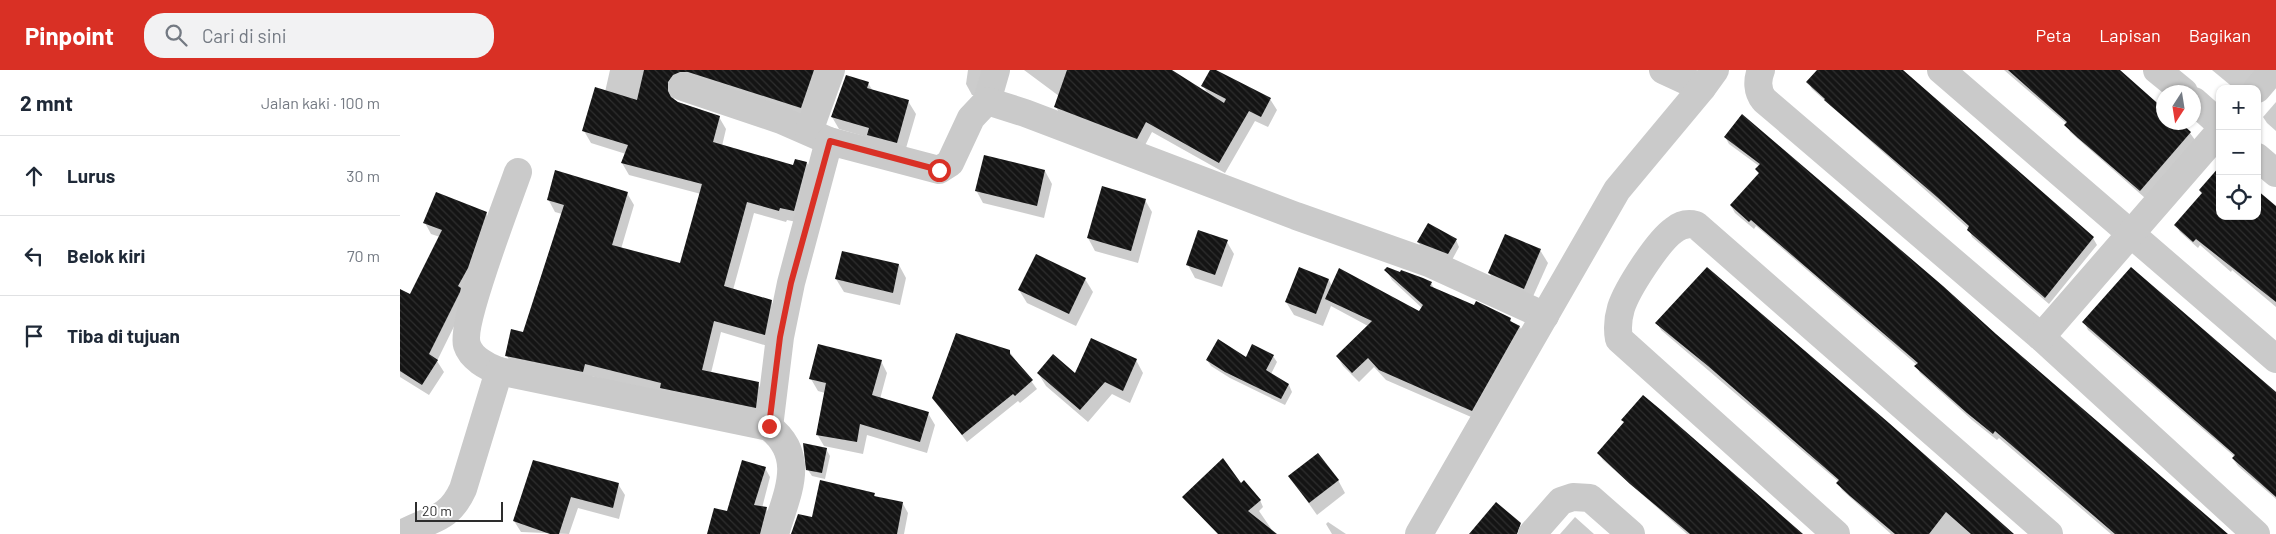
<!DOCTYPE html>
<html lang="id">
<meta charset="utf-8">
<style>
:root{--surface:#fff;--page:#f2f2f3;--text:#1f2937;--muted:#747a83;--line:#e0e1e3;--accent:#d93025}
body{margin:0;font-family:Barlow,sans-serif;background:var(--page);color:var(--text)}
.controls{position:absolute;right:15px;top:15px;display:grid;overflow:hidden;border-radius:10px;box-shadow:0 1px 4px #0004}
.controls button{width:45px;height:45px;display:grid;place-items:center;padding:0;border:0;border-bottom:1px solid var(--line);background:var(--surface);color:var(--text);font:25px sans-serif}
.compass{position:absolute;left:1756px;top:15px;width:45px;height:45px;border-radius:50%;background:var(--surface);box-shadow:0 1px 4px #0004;rotate:192deg}
.scale{position:absolute;left:15px;bottom:12px;width:88px;box-sizing:border-box;padding-left:5px;border:2px solid #2d2d2d;border-top:0;font-size:14px;line-height:18px;white-space:nowrap;color:#2d2d2d;-webkit-text-stroke:4px #fff;paint-order:stroke}
.stop{position:absolute;width:15px;height:15px;margin:-11px;border:4px solid #d93025;border-radius:50%;background:#fff}
.stop.end{background:#d93025;border-color:#fff;box-shadow:0 1px 5px #0008}
.list{margin:0;padding:0;list-style:none}
h2{display:flex;justify-content:space-between;align-items:center;height:65px;margin:0;padding:0 20px;font-size:21px}
h2 small{font-size:16px;font-weight:400;color:var(--muted)}
.list li{display:grid;grid-template-columns:32px 1fr auto;gap:15px;align-items:center;box-sizing:border-box;height:80px;padding:0 20px;border-top:1px solid var(--line)}
.list b{display:block;font-size:19px;white-space:nowrap}
.list em{font-size:16px;font-style:normal;color:var(--muted)}
.icon{flex:none;width:28px;height:28px;fill:none;stroke:currentColor;stroke-width:2;stroke-linecap:round;stroke-linejoin:round}
.map{position:relative;flex:none;width:1876px;height:464px;overflow:hidden}
header{display:flex;align-items:center;gap:30px;box-sizing:border-box;height:70px;padding:0 25px;background:var(--accent);color:#fff}
header strong{font-size:24px}
nav{display:flex;gap:28px;margin-inline-start:auto;font-size:18px}
.search{width:350px;height:45px;background:var(--page);display:flex;align-items:center;gap:12px;box-sizing:border-box;padding:0 18px;border-radius:20px;color:var(--muted);font-size:19px}
main{display:flex}
aside{flex:1;background:var(--surface)}
.map>svg:first-child{display:block}
</style>
<header>
<strong>Pinpoint</strong>
<div class="search"><svg class="icon" aria-label="search" viewBox="0 0 24 24"><circle cx="10" cy="10" r="6"/><path d="M15 15l6 6"/></svg>Cari di sini</div>
<nav><a>Peta</a><a>Lapisan</a><a>Bagikan</a></nav>
</header>
<main>
<aside>
<h2>2 mnt<small>Jalan kaki · 100 m</small></h2>
<ul class="list">
<li><svg class="icon" aria-label="ahead" viewBox="0 0 24 24"><path d="M12 20V5M6 11l6-6 6 6"/></svg><div><b>Lurus</b></div><em>30 m</em></li>
<li><svg class="icon" aria-label="left" viewBox="0 0 24 24"><path d="M17 20v-9H6M10 6l-5 5 5 5"/></svg><div><b>Belok kiri</b></div><em>70 m</em></li>
<li><svg class="icon" aria-label="arrive" viewBox="0 0 24 24"><path d="M6 21V4h12l-3 4 3 4H6"/></svg><div><b>Tiba di tujuan</b></div></li>
</ul>
</aside>
<div class="map">
<svg width="1876" height="464" viewBox="0 0 1876 464">
<defs>
<pattern id="building-back-hatch" width="6" height="6" patternUnits="userSpaceOnUse" patternTransform="scale(1.25)"><rect width="6" height="6" fill="#141414"/><path d="M-1 5l2 2M0 0l6 6M5-1l2 2" fill="none" stroke="#2e2e2e"/></pattern>
</defs>
<rect width="100%" height="100%" fill="#fff"/>
<g fill="#0003">
<path d="M210 0H420L407 50 275 24 274 31 319 47 326 59 322 76 394 97 407 93 414 105 401 153 387 150 386 152 354 143 333 220 371 231 378 243 371 277 321 262 311 303 358 314 365 326 362 350 191 306 190 314 114 299 107 286 124 264 162 144 155 142 148 129 227 123 234 135 221 179 281 194 301 124 229 105 222 93 226 84 191 73 184 61 205 22Z"/>
<path d="M568 0H591L581 26 572 25 566 14Z"/>
<path d="M624 0H769L808 24 803 16 811 0H813L870 29 877 40 868 57 855 51 825 103 752 62 743 79 662 48 656 37 659 26Z"/>
<path d="M1419 0H1500L1693 168 1697 175 1649 234 1572 167 1569 159 1412 19 1408 12Z"/>
<path d="M1604 0H1718L1764 52H1778L1790 63 1795 70 1745 128 1670 62 1667 54Z"/>
<path d="M1812 0H1856L1841 19H1835Z"/>
<path d="M468 13 473 21 508 31 516 44 504 85 470 68 439 59 432 47Z"/>
<path d="M1876 32V61L1867 53 1863 47Z"/>
<path d="M1342 45 1825 464H1711L1599 368 1597 370 1572 350 1520 303 1516 296 1517 295 1356 156 1354 159 1335 143 1331 136 1359 104 1356 100 1359 96 1329 74 1325 67Z"/>
<path d="M645 101 652 114 644 148 583 133 576 120Z"/>
<path d="M1801 121 1820 146H1857L1876 139V237L1832 200 1831 202 1800 175 1798 178 1780 162 1776 155 1803 124Z"/>
<path d="M745 130 752 142 738 193 695 181 688 168Z"/>
<path d="M86 143 92 155 67 230 37 291 44 302 29 325 0 307V220L11 226 40 167 31 164 25 153Z"/>
<path d="M1056 170 1059 177 1052 190 1022 178 1018 172Z"/>
<path d="M827 172 834 184 822 217 795 208 788 195Z"/>
<path d="M1140 180 1148 193 1131 231 1097 215 1089 203Z"/>
<path d="M499 195 506 208 500 235 444 222 436 209Z"/>
<path d="M986 200 1031 213 1035 220 1074 237 1110 249 1114 255 1120 257 1125 267 1078 350 986 310 974 297 959 312 943 296 937 286 968 256 931 236 923 256 894 245 886 232 929 210 932 216 1019 242 1022 238 992 210Z"/>
<path d="M685 209 693 222 676 256 627 233 619 220Z"/>
<path d="M1684 252 1876 325V429L1838 396 1833 389 1835 387 1688 260Z"/>
<path d="M1257 253 1612 464H1491L1442 420 1438 413 1439 412 1261 260Z"/>
<path d="M609 281 637 319 620 333 618 331 567 372 534 328Z"/>
<path d="M873 286 877 292 871 304 889 315 892 322 885 335 830 308 811 296 807 290Z"/>
<path d="M736 290 743 303 730 333 712 324 688 352 646 316 638 303 676 305Z"/>
<path d="M481 291 487 303 480 329 528 343 535 355 527 383 467 365 463 384 424 376 417 364 425 323 418 321 411 309Z"/>
<path d="M1225 354 1400 464H1287L1203 390 1199 384Z"/>
<path d="M426 379 430 386 425 409 412 406 408 400Z"/>
<path d="M133 392 218 414 225 425 219 449 178 438 169 464 121 462 114 451Z"/>
<path d="M365 398 370 407 362 438H366L372 448 368 464H309Z"/>
<path d="M890 407 938 410 945 423 917 445Z"/>
<path d="M841 415 860 430 863 437 859 441 874 463 803 419Z"/>
<path d="M474 424 476 428 503 434 508 443 504 464H391L413 448Z"/>
<path d="M1175 447 1194 464H1160Z"/>
<path d="M928 452 946 464H932L926 454Z"/>
</g>
<g fill="url(#building-back-hatch)">
<path d="M244 0H414L401 38 288 2H280L273 5 268 12V21L271 27 278 32 320 46 313 72 393 95 395 89 407 92 394 141 380 138 379 141 347 132 324 216 372 230 365 265 314 251 302 300 359 312 356 338 260 318 261 313 185 294 183 302 105 286 111 259 123 262 164 135 147 130 155 100 228 122 212 175 280 193 302 114 221 93 228 75 182 61 195 17 237 30Z"/>
<path d="M667 0H772L824 33 826 29 801 16 810 0H816L871 28 861 47 849 41 819 93 746 52 737 69 654 37Z"/>
<path d="M1417 0H1503L1694 167 1645 228 1567 160 1569 156 1537 127 1424 30 1425 29 1406 12Z"/>
<path d="M1608 0H1720L1764 39V52H1780L1791 62 1740 121 1678 68 1664 55 1667 52Z"/>
<path d="M446 5 469 12 467 18 509 30 497 73 467 65 469 58 431 47Z"/>
<path d="M1342 44 1543 216 1596 264 1828 464H1715L1595 361 1593 364 1567 343 1514 296 1518 293 1351 150 1349 152 1330 135 1359 103 1355 99 1360 94 1324 67Z"/>
<path d="M584 85 645 100 637 136 575 121Z"/>
<path d="M1820 96V146H1857V120L1876 136V232L1796 169 1793 172 1774 155 1802 123 1799 120Z"/>
<path d="M702 116 746 129 731 181 687 168Z"/>
<path d="M36 122 87 142 68 198 58 216 61 218 60 222 29 284 38 290 22 315 0 301V219L10 224 42 160 23 153Z"/>
<path d="M1028 153 1057 169 1048 184 1017 172Z"/>
<path d="M798 160 828 170 815 205 786 195Z"/>
<path d="M1105 164 1141 179 1124 219 1088 203Z"/>
<path d="M442 181 499 194 493 223 435 209Z"/>
<path d="M636 184 686 208 669 244 618 220Z"/>
<path d="M899 197 929 209 916 244 885 232Z"/>
<path d="M987 197 1000 202 1001 200 1023 208 1032 212 1030 216 1074 235 1076 231 1111 248 1110 251 1120 256 1072 341 979 300 968 288 952 303 936 286 972 251 925 229 939 198 1019 241 1023 235 984 200Z"/>
<path d="M1307 197 1489 353 1614 464H1571L1546 442 1529 464H1495L1450 426 1436 413 1439 410 1308 296 1255 253Z"/>
<path d="M1731 197 1876 322V427L1832 388 1835 385 1682 252Z"/>
<path d="M556 263 610 280V284L633 310 615 326 613 324 562 365 532 328Z"/>
<path d="M691 268 737 289 723 321 705 312 680 340 637 303 653 284 675 303Z"/>
<path d="M818 269 846 287 852 274 874 285 866 300 889 314 881 329 825 302 806 290Z"/>
<path d="M418 274 482 290 472 325 529 342 520 372 460 354 457 372 416 365 426 313 409 309Z"/>
<path d="M1243 325 1261 340 1403 464H1290L1230 414 1197 383 1224 352 1221 350Z"/>
<path d="M403 373 427 378 422 403 406 400Z"/>
<path d="M918 383 939 410 909 433 888 406Z"/>
<path d="M823 388 841 413 844 410 861 430 848 441 877 464H818L782 427Z"/>
<path d="M133 390 219 413 213 438 171 427 159 464H150L113 451Z"/>
<path d="M342 390 366 397 354 435 367 437 360 464H307L314 438 327 441Z"/>
<path d="M420 410 475 423 474 426 503 432 497 464H391L398 444 412 447Z"/>
<path d="M1096 432 1121 453 1117 464H1069Z"/>
</g>
<g fill="none" stroke-linecap="round" stroke-linejoin="round">
<g stroke="#cacaca" stroke-width="28">
<path d="M1263 0 1302 18"/>
<path d="M1361 0C1357 10 1357 21 1364 30L1641 267 1856 464"/>
<path d="M1541 0 1876 289"/>
<path d="M1757 0 1784 22"/>
<path d="M283 17 381 50 429 71"/>
<path d="M1857 19 1873 0"/>
<path d="M587 31 596 0"/>
<path d="M1794 31 1820 54"/>
<path d="M409 61 431 0"/>
<path d="M1857 87 1876 103"/>
<path d="M1641 267 1820 61"/>
<path d="M99 301C87 297 71 288 67 275 60 253 108 131 118 102"/>
<path d="M369 357 380 267 391 213 429 71 539 100 550 93 571 48 587 31 625 43 896 146 1029 193 1145 246"/>
<path d="M2 464C29 448 48 452 63 419L99 301 369 357C408 387 386 425 375 464"/>
<path d="M1019 464 1217 120 1302 18 1315 0"/>
<path d="M1132 464 1161 431 1173 427 1190 428 1231 464"/>
<path d="M1436 464 1219 269C1217 258 1218 248 1221 238 1227 219 1258 171 1274 160 1280 155 1288 153 1296 155L1649 464"/>
</g>
</g>
<g fill="none" stroke-linecap="round" stroke-linejoin="round">
<path stroke="#d93025" stroke-width="6" d="M369 356 380 267 391 213 430 71 539 100"/>
</g>
</svg>
<div class="controls">
<button>+</button>
<button>−</button>
<button><svg class="icon" aria-label="locate" viewBox="0 0 24 24"><circle cx="12" cy="12" r="6"/><path d="M12 2v4M12 18v4M2 12h4M18 12h4"/></svg></button>
</div>
<svg class="compass" viewBox="-18 -18 36 36"><path d="M0-13l5 13h-10z" fill="#e53935"/><path d="M0 13l5-13h-10z" fill="#747a83"/></svg>
<div class="scale">20 m</div>
<div class="stop" style="left:539px;top:100px"></div>
<div class="stop end" style="left:369px;top:356px"></div>
</div>
</main>
